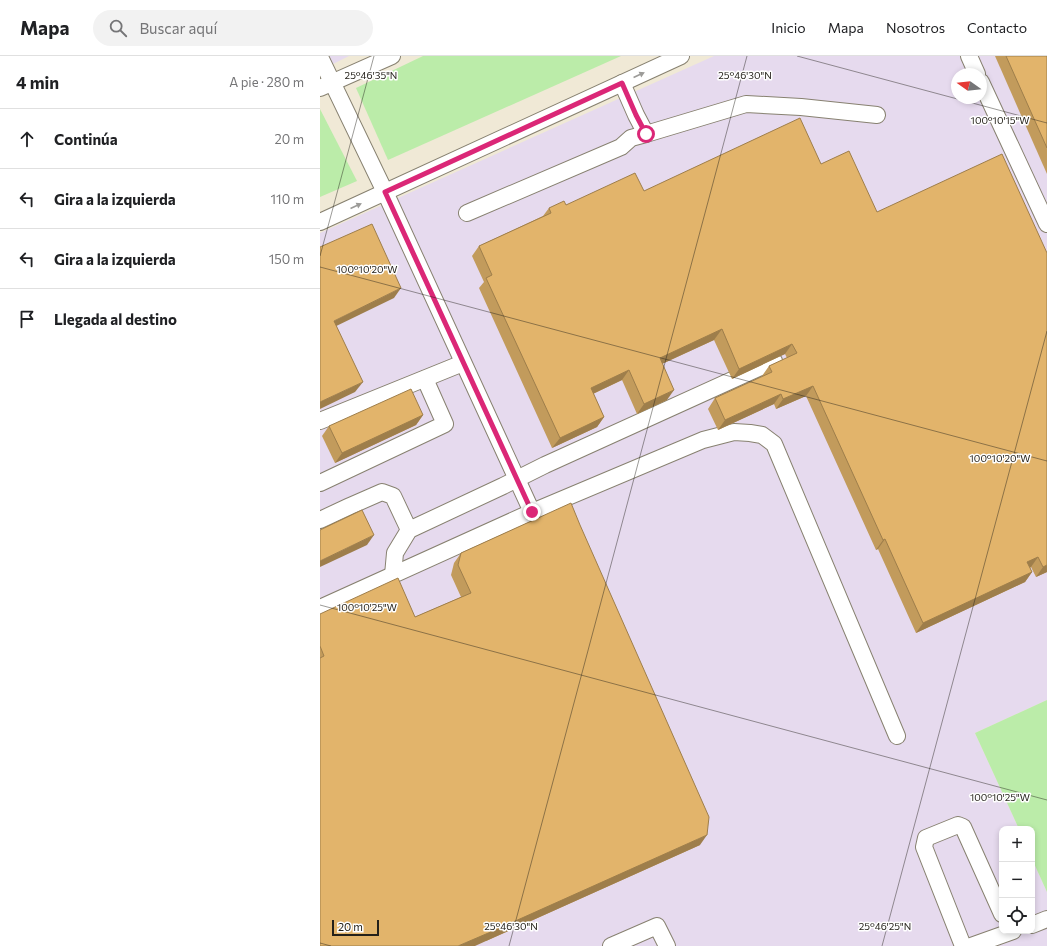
<!DOCTYPE html>
<html lang="es">
<meta charset="utf-8">
<style>
:root{--surface:#fff;--page:#f2f2f2;--text:#202124;--muted:#757577;--line:#e0e0e0}
body{margin:0;font-family:Commissioner,sans-serif;background:var(--page);color:var(--text)}
.controls{position:absolute;right:12px;bottom:12px;display:grid;overflow:hidden;border-radius:8px;box-shadow:0 2px 6px #0003}
.controls button{width:36px;height:36px;display:grid;place-items:center;padding:0;border:0;border-bottom:1px solid var(--line);background:var(--surface);color:var(--text);font:20px sans-serif}
.compass{position:absolute;left:631px;top:12px;width:36px;height:36px;border-radius:50%;background:var(--surface);box-shadow:0 2px 6px #0003;rotate:285deg}
.scale{position:absolute;left:12px;bottom:10px;width:47px;box-sizing:border-box;padding-left:4px;border:2px solid #24211a;border-top:0;font-size:11px;line-height:14px;white-space:nowrap;color:#24211a;-webkit-text-stroke:3px #fff;paint-order:stroke}
.stop{position:absolute;width:12px;height:12px;margin:-9px;border:3px solid #db2777;border-radius:50%;background:#fff}
.stop.end{background:#db2777;border-color:#fff;box-shadow:0 1px 4px #0008}
.list{margin:0;padding:0;list-style:none}
h2{display:flex;justify-content:space-between;align-items:center;height:52px;margin:0;padding:0 16px;font-size:17px}
h2 small{font-size:13px;font-weight:400;color:var(--muted)}
.list li{display:grid;grid-template-columns:26px 1fr auto;gap:12px;align-items:center;box-sizing:border-box;height:60px;padding:0 16px;border-top:1px solid var(--line)}
.list b{display:block;font-size:15px;white-space:nowrap}
.list em{font-size:13px;font-style:normal;color:var(--muted)}
.icon{flex:none;width:22px;height:22px;fill:none;stroke:currentColor;stroke-width:2;stroke-linecap:round;stroke-linejoin:round}
.map{position:relative;flex:none;width:727px;height:890px;overflow:hidden}
header{display:flex;align-items:center;gap:24px;box-sizing:border-box;height:56px;padding:0 20px;background:var(--surface);border-bottom:1px solid var(--line)}
header strong{font-size:19px}
nav{display:flex;gap:22px;margin-inline-start:auto;font-size:14px}
.search{width:280px;height:36px;background:var(--page);display:flex;align-items:center;gap:10px;box-sizing:border-box;padding:0 14px;border-radius:22px;color:var(--muted);font-size:15px}
main{display:flex}
aside{flex:1;background:var(--surface)}
.map>svg:first-child{display:block}
</style>
<header>
<strong>Mapa</strong>
<div class="search"><svg class="icon" aria-label="search" viewBox="0 0 24 24"><circle cx="10" cy="10" r="6"/><path d="M15 15l6 6"/></svg>Buscar aquí</div>
<nav><a>Inicio</a><a>Mapa</a><a>Nosotros</a><a>Contacto</a></nav>
</header>
<main>
<aside>
<h2>4 min<small>A pie · 280 m</small></h2>
<ul class="list">
<li><svg class="icon" aria-label="ahead" viewBox="0 0 24 24"><path d="M12 20V5M6 11l6-6 6 6"/></svg><div><b>Continúa</b></div><em>20 m</em></li>
<li><svg class="icon" aria-label="left" viewBox="0 0 24 24"><path d="M17 20v-9H6M10 6l-5 5 5 5"/></svg><div><b>Gira a la izquierda</b></div><em>110 m</em></li>
<li><svg class="icon" aria-label="left" viewBox="0 0 24 24"><path d="M17 20v-9H6M10 6l-5 5 5 5"/></svg><div><b>Gira a la izquierda</b></div><em>150 m</em></li>
<li><svg class="icon" aria-label="arrive" viewBox="0 0 24 24"><path d="M6 21V4h12l-3 4 3 4H6"/></svg><div><b>Llegada al destino</b></div></li>
</ul>
</aside>
<div class="map">
<svg width="727" height="890" viewBox="0 0 727 890">
<rect width="100%" height="100%" fill="#f0e9d6"/>
<g fill="#e6daee" fill-rule="evenodd">
<path d="M4 0H29L9 10Z"/>
<path d="M394 0H727V644L655 677 699 773H682V875H712V803L727 836V890H0V177ZM637 18H661V42H637Z"/>
</g>
<g fill="#bbeca9">
<path d="M103 0H301L68 104 36 32Z"/>
<path d="M0 53 37 125 0 141Z"/>
<path d="M727 644V836L712 803V773H699L655 677Z"/>
</g>
<g fill="none" stroke-linecap="round" stroke-linejoin="round">
<g stroke="#878170" stroke-width="18">
<g id="minor">
<path d="M649 0 657 18"/>
<path d="M0 1 65 136 212 456"/>
<path d="M661 26 727 168"/>
<path d="M0 32 72 0"/>
<path d="M326 78 426 48 481 51 557 59"/>
<path d="M147 157 301 91 311 82 326 78 316 59 302 27"/>
<path d="M0 166 361 0"/>
<path d="M0 365 143 307"/>
<path d="M0 427 125 368 105 323"/>
<path d="M0 464 30 450 62 436 73 440 89 474"/>
<path d="M73 519 75 497 89 474 183 430 225 409 454 305"/>
<path d="M0 552 212 456 383 384 414 376 430 377 442 379 454 388 577 680"/>
<path d="M712 869 727 863"/>
<path d="M291 890 337 870 347 890"/>
<path d="M643 890 604 791 606 782 638 769 643 771 682 858"/>
<path d="M651 890 693 875"/>
</g>
</g>
<use href="#minor" stroke="#fff" stroke-width="16"/>
</g>
<g fill="#c29b5c">
<path d="M675 0H727V118Z"/>
<path d="M501 108 557 156 727 197V516L716 521 711 511 710 512 712 516 705 526 596 577 558 493 556 494 486 340 456 353 454 348 398 374 388 353 395 342 443 321 442 320 449 310 467 302 465 298 412 323 394 284 342 308 347 344 317 358 302 324 273 338 284 361 277 371 232 392 159 232 164 226 152 200 159 190 223 160 229 152 324 135Z"/>
<path d="M103 359 96 369 15 407 2 380 9 370Z"/>
<path d="M141 497 380 789 166 885 0 890V558L95 561 141 541 131 519 134 507Z"/>
</g>
<g fill="#9e7e4b">
<path d="M81 232 74 242 6 275 14 265Z"/>
<path d="M402 273 394 284 333 312 340 302Z"/>
<path d="M472 288 465 298 412 323 419 313Z"/>
<path d="M309 314 302 324 264 342 271 332Z"/>
<path d="M43 326 35 336 0 353V346Z"/>
<path d="M493 330 486 340 456 353 463 343Z"/>
<path d="M354 334 347 344 317 358 324 348Z"/>
<path d="M461 338 454 348 398 374 405 364Z"/>
<path d="M103 359 96 369 15 407 22 397Z"/>
<path d="M284 361 277 371 232 392 240 382Z"/>
<path d="M54 479 47 489 0 511V505Z"/>
<path d="M565 483 558 493 556 494 563 484Z"/>
<path d="M718 501 711 511 700 516 707 506Z"/>
<path d="M727 509V516L716 521 723 511Z"/>
<path d="M712 516 705 526 596 577 603 567Z"/>
<path d="M387 779 380 789 166 885 155 890H138Z"/>
</g>
<g fill="#e2b46b" stroke="#9e7e4b">
<path d="M686 0H727V92Z"/>
<path d="M480 62 501 108 529 95 557 156 682 98 727 197V509L723 511 718 501 707 506 712 516 603 567 565 483 563 484 493 330 463 343 461 338 405 364 395 342 452 316 449 310 477 297 472 288 419 313 402 273 340 302 354 334 324 348 309 314 271 332 284 361 240 382 166 222 172 219 159 190 231 157 229 152 244 145 246 149 315 117 324 135Z"/>
<path d="M52 168 81 232 14 265 43 326 0 346V191Z"/>
<path d="M91 333 103 359 22 397 9 370Z"/>
<path d="M251 447 260 469 389 761 387 779 173 875 138 890H0V602L4 600 0 590V558L78 522 95 561 151 537 138 509 141 497Z"/>
<path d="M42 454 54 479 0 505V474Z"/>
</g>
<defs><path id="oneway-solid" d="M-6-.8H1V-3.2L6.5 0L1 3.2V.8H-6Z"/></defs>
<g fill="#9c9b98">
<use href="#oneway-solid" transform="translate(319 19) rotate(-25)"/>
<use href="#oneway-solid" transform="translate(36 150) rotate(-24)"/>
</g>
<g fill="none" stroke-linecap="round" stroke-linejoin="round">
<path stroke="#db2777" stroke-width="5" d="M212 456 65 136 302 27 316 59 326 78"/>
</g>
<path fill="none" stroke="#24211a" stroke-width="1" stroke-opacity="0.45" d="M477 0 727 67M0 200 54 0M0 211 727 405M0 549 727 744M0 887 11 890M189 890 427 0M562 890 727 275"/>
<g font-size="10" text-anchor="middle" fill="#24211a" stroke="#fff" stroke-width="3" stroke-linejoin="round" paint-order="stroke">
<text x="51" y="23">25°46'35"N</text>
<text x="425" y="23">25°46'30"N</text>
<text x="680" y="68">100°10'15"W</text>
<text x="47" y="217">100°10'20"W</text>
<text x="680" y="406">100°10'20"W</text>
<text x="47" y="555">100°10'25"W</text>
<text x="680" y="745">100°10'25"W</text>
<text x="191" y="874">25°46'30"N</text>
<text x="565" y="874">25°46'25"N</text>
</g>
</svg>
<div class="controls">
<button>+</button>
<button>−</button>
<button><svg class="icon" aria-label="locate" viewBox="0 0 24 24"><circle cx="12" cy="12" r="6"/><path d="M12 2v4M12 18v4M2 12h4M18 12h4"/></svg></button>
</div>
<svg class="compass" viewBox="-18 -18 36 36"><path d="M0-13l5 13h-10z" fill="#e53935"/><path d="M0 13l5-13h-10z" fill="#757577"/></svg>
<div class="scale">20 m</div>
<div class="stop" style="left:326px;top:78px"></div>
<div class="stop end" style="left:212px;top:456px"></div>
</div>
</main>
